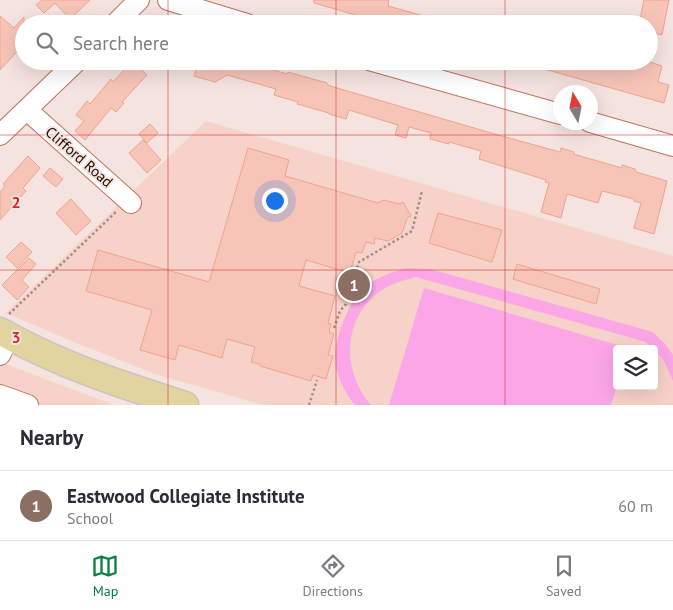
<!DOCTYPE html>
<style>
:root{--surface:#fff;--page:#f7f7f7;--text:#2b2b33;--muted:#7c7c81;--line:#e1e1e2;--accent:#0b8043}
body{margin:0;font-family:"PT Sans",sans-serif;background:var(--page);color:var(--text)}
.controls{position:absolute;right:15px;bottom:15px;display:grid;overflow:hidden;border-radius:5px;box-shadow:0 5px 20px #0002}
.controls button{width:45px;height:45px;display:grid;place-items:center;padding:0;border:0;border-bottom:1px solid var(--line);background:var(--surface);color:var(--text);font:25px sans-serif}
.compass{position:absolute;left:553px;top:85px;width:45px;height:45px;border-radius:50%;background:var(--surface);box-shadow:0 5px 20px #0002;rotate:350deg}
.you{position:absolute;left:274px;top:200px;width:18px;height:18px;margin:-12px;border:4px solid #fff;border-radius:50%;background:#1a73e8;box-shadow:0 0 0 8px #1a73e833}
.badge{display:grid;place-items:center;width:32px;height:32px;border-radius:50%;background:var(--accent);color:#fff;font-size:16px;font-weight:700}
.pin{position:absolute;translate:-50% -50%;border:2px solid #fff;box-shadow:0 1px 5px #0006}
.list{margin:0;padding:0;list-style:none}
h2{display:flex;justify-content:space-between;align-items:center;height:65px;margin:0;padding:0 20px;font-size:21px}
h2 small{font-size:16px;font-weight:400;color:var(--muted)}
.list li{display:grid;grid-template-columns:32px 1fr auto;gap:15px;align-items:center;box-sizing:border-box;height:70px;padding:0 20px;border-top:1px solid var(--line)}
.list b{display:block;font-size:19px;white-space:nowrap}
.list p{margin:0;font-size:16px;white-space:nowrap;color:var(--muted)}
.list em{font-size:16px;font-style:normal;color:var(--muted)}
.icon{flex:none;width:28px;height:28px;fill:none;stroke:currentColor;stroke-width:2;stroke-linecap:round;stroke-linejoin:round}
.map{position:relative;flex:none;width:673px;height:405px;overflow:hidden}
.search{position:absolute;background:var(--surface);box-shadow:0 5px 20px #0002;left:15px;right:15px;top:15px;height:55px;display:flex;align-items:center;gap:12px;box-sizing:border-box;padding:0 18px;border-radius:28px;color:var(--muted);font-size:19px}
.sheet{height:135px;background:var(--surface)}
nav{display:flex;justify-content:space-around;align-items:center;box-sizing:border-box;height:70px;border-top:1px solid var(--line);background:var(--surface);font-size:14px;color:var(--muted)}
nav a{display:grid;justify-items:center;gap:2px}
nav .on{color:var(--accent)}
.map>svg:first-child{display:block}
</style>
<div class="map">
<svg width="673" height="405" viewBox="0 0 673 405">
<rect width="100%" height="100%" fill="#f4e3de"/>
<g fill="#f7d2c8" fill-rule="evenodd">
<path d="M206 121 673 256V405H264L158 375 74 342 6 313ZM617 349H654V386H617Z"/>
<path d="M0 360 8 365 114 405H0Z"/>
</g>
<g fill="#fba6e7">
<path d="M405 268 430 269 653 332 666 345 673 355V381L663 359 646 342 416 277C401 281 386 285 374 296 341 326 344 374 371 405H355C345 393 334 372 335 356 336 335 350 299 366 286 377 277 391 273 405 268Z"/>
<path d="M424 288 628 348 617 349V386L611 405H389Z"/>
</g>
<g fill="#f7c5b8" stroke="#f1a28d">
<path d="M42 0H90L70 19 55 3 44 13 36 5Z"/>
<path d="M314 0H389L388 6 438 20 437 24H387L314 3Z"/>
<path d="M644 0H669L662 35 649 32V24H639Z"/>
<path d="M0 16 14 28 24 17V44L0 70Z"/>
<path d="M132 61 147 75 122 102 124 103 116 112 111 108 85 140 75 131 84 121 76 115 87 101 90 104 111 79 113 82Z"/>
<path d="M198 61H243L287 74 288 72 327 83V85L498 135 560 152 561 148 574 152 573 154 622 168V165L635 169 636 172 667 181 654 234 634 228 641 203 634 201V199L602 191 598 203 567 194 561 218 541 212 549 183 545 182 546 180 479 159 481 151 449 142V144L430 139 431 133 409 127 406 138 395 135 398 125 349 110 346 119 329 114V113L297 104 298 102 274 95 276 89 227 75 215 82 194 76Z"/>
<path d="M530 61H647L662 66 658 82 669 85 664 103 530 65Z"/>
<path d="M150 124 158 133 147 143 139 134Z"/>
<path d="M143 140 161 160 147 173 129 153Z"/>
<path d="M248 148 289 160 285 176 378 203 384 200 399 204 403 202 411 216 407 218 402 233 388 241 375 238 374 244 366 242 362 253 356 252 350 273 306 260 299 286 335 296 328 323 331 324 329 332 334 334 328 355 333 356 326 379 313 375 311 381 260 366V364L251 362 255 347 227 339 222 358 179 345 175 360 140 350 152 310 86 291 98 250 209 282Z"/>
<path d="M28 156 40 168 23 188 26 191 0 220V192L5 186 3 184Z"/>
<path d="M50 168 63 179 56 187 43 176Z"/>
<path d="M71 199 91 221 76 235 56 213Z"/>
<path d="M438 213 502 230 492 262 429 243Z"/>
<path d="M21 242 32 252 17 268 6 257Z"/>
<path d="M29 258 36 264 22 280 29 287 17 300 2 285Z"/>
<path d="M517 264 600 289 596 304 513 279Z"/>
</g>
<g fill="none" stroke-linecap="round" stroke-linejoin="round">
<g stroke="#be7360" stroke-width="22">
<g id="minor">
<path d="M168 0 247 24"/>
<path d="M115 24 139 0"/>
<path d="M372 61 560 114"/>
<path d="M27 110 131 203"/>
<path d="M590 122 673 146"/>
<path d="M0 135 77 61"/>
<path d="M0 355 10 336"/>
<path d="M0 395 28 405"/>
</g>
</g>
<g stroke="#cbc4c3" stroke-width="29">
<path id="major" d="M0 331C57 364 122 385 185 405"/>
</g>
<g stroke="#a48e89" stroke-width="2.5" stroke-dasharray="2.5 2.5" stroke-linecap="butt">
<path d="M9 314 117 211"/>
<path d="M334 328 340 311 346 304 359 262 412 231 422 191"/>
<path d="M309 405 317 380"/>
</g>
<use href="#minor" stroke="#fff" stroke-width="20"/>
<use href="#major" stroke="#e2d49e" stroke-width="26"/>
</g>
<path fill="none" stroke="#d62828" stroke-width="1" stroke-opacity="0.55" d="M168 0V24M336 0V24M505 0V24M168 61V405M336 61V405M505 61V405M0 135H673M0 270H673"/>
<g text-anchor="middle" stroke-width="4" stroke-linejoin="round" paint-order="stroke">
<g font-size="15" fill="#250904" stroke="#f4e3de">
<text transform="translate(79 157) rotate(41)" y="5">Clifford Road</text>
</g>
</g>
<g font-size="16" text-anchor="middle" font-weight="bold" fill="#d62828" stroke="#f4e3de" stroke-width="4" stroke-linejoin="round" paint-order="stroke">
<text x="16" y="208">2</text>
<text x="16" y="343">3</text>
</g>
</svg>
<div class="controls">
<button><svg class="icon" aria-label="layers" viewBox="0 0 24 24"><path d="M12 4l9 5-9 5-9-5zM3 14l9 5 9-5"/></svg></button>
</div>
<svg class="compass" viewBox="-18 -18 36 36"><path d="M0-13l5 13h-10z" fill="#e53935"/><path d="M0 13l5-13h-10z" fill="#7c7c81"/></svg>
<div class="you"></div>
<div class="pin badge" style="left:354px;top:285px;background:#8d6e63">1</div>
<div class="search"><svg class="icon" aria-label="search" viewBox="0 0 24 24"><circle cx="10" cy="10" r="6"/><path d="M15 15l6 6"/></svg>Search here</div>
</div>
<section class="sheet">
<h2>Nearby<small></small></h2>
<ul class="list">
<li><span class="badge" style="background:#8d6e63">1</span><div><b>Eastwood Collegiate Institute</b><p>School</p></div><em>60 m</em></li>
</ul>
</section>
<nav>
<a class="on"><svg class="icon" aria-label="map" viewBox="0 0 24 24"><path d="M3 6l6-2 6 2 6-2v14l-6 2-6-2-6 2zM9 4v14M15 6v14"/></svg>Map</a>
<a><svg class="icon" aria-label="directions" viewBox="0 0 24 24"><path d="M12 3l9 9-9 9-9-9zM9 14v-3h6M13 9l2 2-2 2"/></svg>Directions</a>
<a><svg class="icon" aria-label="saved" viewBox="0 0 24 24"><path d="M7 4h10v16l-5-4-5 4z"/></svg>Saved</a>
</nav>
